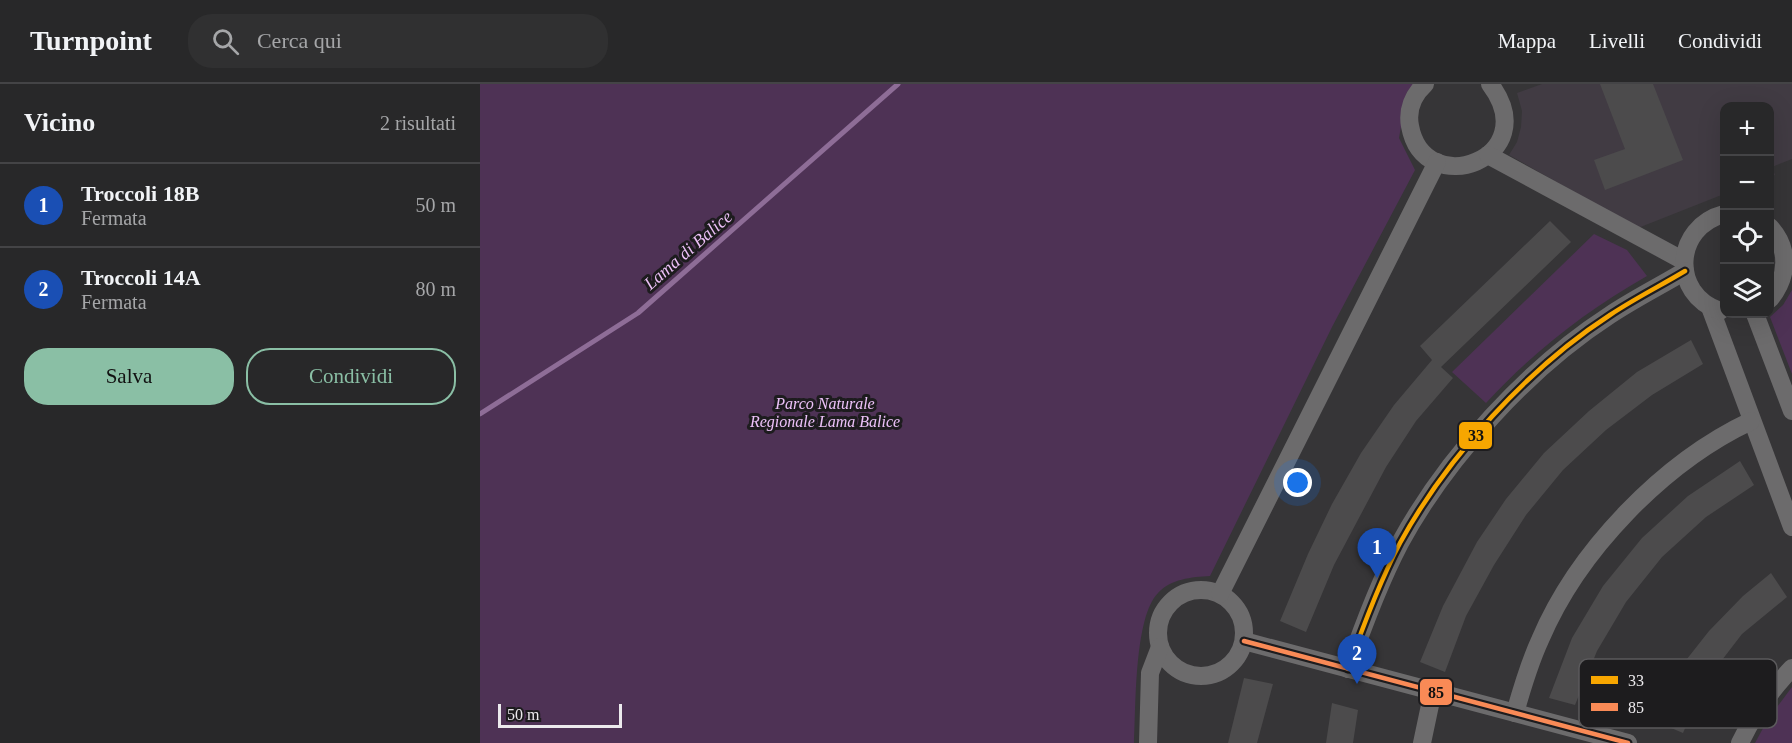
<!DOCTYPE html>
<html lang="it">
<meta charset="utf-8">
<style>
:root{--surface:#282829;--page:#303031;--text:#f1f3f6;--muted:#a5a6a8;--line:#444446;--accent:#8abfa5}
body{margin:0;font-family:Georgia,serif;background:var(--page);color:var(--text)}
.controls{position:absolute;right:18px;top:18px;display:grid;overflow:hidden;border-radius:12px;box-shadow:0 6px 24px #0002}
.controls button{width:54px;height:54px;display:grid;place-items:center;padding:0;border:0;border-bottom:2px solid var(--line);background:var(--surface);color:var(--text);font:30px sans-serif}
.scale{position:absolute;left:18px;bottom:15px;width:124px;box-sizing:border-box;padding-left:6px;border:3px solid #eceaed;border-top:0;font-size:16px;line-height:21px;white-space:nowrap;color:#eceaed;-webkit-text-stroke:4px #1d1c1e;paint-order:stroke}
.you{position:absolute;left:818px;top:399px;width:21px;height:21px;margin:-15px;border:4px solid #fff;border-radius:50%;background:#1a73e8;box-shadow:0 0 0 9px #1a73e833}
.badge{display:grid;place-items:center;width:39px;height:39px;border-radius:50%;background:var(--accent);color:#fff;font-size:20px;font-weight:700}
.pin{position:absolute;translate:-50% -50px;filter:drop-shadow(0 2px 3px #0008)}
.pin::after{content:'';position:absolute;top:32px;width:21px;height:18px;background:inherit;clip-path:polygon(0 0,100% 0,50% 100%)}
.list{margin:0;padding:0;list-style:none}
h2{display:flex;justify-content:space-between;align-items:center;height:78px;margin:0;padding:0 24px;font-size:26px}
h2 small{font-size:20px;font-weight:400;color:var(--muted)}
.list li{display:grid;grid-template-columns:39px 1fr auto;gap:18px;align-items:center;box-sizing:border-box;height:84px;padding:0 24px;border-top:2px solid var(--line)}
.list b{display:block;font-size:22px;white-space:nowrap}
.list p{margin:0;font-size:20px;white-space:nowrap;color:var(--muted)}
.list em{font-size:20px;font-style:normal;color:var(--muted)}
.actions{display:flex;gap:12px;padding:18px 24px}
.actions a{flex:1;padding:14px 0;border:2px solid var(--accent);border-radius:24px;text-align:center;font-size:21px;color:var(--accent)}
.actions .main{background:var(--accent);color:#111}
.icon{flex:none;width:33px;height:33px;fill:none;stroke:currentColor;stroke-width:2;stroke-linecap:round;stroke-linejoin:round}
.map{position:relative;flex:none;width:1312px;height:659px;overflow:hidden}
header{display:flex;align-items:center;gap:36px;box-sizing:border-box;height:84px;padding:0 30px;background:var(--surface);border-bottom:2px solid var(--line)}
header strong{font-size:28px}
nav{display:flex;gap:33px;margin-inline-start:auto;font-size:21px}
.search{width:420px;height:54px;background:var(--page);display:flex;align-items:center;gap:15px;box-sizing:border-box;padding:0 21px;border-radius:24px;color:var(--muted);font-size:22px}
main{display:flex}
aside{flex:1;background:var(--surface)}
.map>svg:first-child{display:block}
</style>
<header>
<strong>Turnpoint</strong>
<div class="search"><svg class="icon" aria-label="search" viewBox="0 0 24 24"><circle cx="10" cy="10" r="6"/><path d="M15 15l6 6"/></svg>Cerca qui</div>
<nav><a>Mappa</a><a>Livelli</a><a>Condividi</a></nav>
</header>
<main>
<aside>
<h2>Vicino<small>2 risultati</small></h2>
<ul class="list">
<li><span class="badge" style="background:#1a4fb4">1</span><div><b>Troccoli 18B</b><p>Fermata</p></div><em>50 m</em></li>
<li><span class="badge" style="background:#1a4fb4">2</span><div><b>Troccoli 14A</b><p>Fermata</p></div><em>80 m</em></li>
</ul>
<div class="actions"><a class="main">Salva</a><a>Condividi</a></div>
</aside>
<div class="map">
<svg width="1312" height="659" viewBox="0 0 1312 659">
<rect width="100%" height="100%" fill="#363537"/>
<path fill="#413b43" d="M1062 0H1312V75L1292 83 1295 91 1290 93V22H1244V110L1158 144 1029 71 1037 58 1041 43 1042 27 1037 9Z"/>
<g fill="#4e3255">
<path d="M0 0H936L927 8 919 54 935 86 852 243 730 492C711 493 691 495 678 509 654 533 656 624 654 659H0Z"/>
<path d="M1114 150 1147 166 1167 192C1107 226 1053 268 1006 319L972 288Z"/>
<path d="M1312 206V290L1290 233 1303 221Z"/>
<path d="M1312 603V659H1275L1288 635Z"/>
</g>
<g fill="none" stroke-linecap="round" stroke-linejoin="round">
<path stroke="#8e6d97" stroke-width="5" d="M0 330 158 229 418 0"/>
</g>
<g fill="#4c4b4c">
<path d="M1120 0H1173L1203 76 1125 106 1114 76 1145 65Z"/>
<path d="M1070 137 1091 158 961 283 973 294 936 337 906 383 854 481 826 548 800 537 828 470 852 420 881 369 914 321 952 276 940 262Z"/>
<path d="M1211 256 1223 280 1172 311 1126 346 1083 386 1046 431 1014 481 986 532 965 588 940 578 963 522 997 458 1026 415 1064 369 1109 327 1157 288Z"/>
<path d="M1260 377 1274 401 1226 433 1182 473 1146 518 1117 567 1095 621 1069 614 1092 554 1123 502 1162 454 1208 412Z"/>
<path d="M1291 489 1307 513 1262 550 1242 576 1215 621 1203 649 1177 638 1203 580 1229 547 1263 512Z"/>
<path d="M764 594 793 600 777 659H748Z"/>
<path d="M852 619 878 626 873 659H846Z"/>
</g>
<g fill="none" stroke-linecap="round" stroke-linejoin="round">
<g stroke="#6c6b6c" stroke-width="18">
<path d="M945 0C933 11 927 26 930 42 944 119 1066 74 1010 0"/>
<path d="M1008 71 1204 177"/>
<path d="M1290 143C1310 165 1308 193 1290 215"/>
<path d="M1230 223 1312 443"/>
<path d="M1240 227C1190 210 1194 143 1244 130"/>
<path d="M1275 230 1312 327"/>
<circle cx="721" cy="549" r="43"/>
<path d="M740 510 957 78"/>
<path d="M764 557 1148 659"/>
<path d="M868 585C883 542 899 499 920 459 967 373 1048 284 1130 231 1154 215 1180 202 1205 187"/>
<path d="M1035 629C1042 604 1049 580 1060 556 1098 466 1184 378 1271 337"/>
<path d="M668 659 670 589 680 563"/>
<path d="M942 659 953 607"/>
<path d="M1260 659C1273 631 1291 606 1312 584"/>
</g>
<g stroke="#1d1c1e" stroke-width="9">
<path id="bus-1" d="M868 585C883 542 899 499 920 459 967 373 1048 284 1130 231 1154 215 1180 202 1205 187"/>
</g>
<g stroke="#1d1c1e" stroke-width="9">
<path id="bus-2" d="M764 557 1148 659"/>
</g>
<use href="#bus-1" stroke="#f7a600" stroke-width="4.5"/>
<use href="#bus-2" stroke="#f98a56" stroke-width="4.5"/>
</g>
<g text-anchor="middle" stroke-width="6" stroke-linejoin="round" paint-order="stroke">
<g font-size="16" font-style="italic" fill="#ecc1f8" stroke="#1d1c1e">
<text x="345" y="325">Parco Naturale<tspan x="345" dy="18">Regionale Lama Balice</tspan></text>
</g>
<g font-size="18" font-style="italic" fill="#ebbff6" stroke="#1d1c1e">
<text transform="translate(208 166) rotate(-41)" y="6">Lama di Balice</text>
</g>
</g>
<rect x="1099" y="575" width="198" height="69" rx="9" fill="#1d1c1e" stroke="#5b5a5c" stroke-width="1.5"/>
<rect x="1111" y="592" width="27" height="8" fill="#f7a600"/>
<rect x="1111" y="619" width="27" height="8" fill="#f98a56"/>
<g font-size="16" fill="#eceaed">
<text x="1148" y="602">33</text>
<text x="1148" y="629">85</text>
</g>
<g stroke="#1d1c1e" stroke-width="2">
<rect x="978" y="337" width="35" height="29" rx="6" fill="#f7a600"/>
<rect x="939" y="594" width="34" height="28" rx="6" fill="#f98a56"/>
</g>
<g font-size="16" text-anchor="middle" font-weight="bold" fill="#111">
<text x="996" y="357">33</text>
<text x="956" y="614">85</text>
</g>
</svg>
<div class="controls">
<button>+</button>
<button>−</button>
<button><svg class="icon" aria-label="locate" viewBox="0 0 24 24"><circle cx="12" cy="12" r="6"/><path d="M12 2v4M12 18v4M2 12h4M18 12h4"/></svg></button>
<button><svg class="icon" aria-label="layers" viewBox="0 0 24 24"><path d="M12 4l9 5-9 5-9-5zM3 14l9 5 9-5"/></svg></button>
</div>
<div class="scale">50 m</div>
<div class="you"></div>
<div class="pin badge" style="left:897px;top:494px;background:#1a4fb4">1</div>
<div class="pin badge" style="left:877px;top:600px;background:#1a4fb4">2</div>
</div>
</main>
